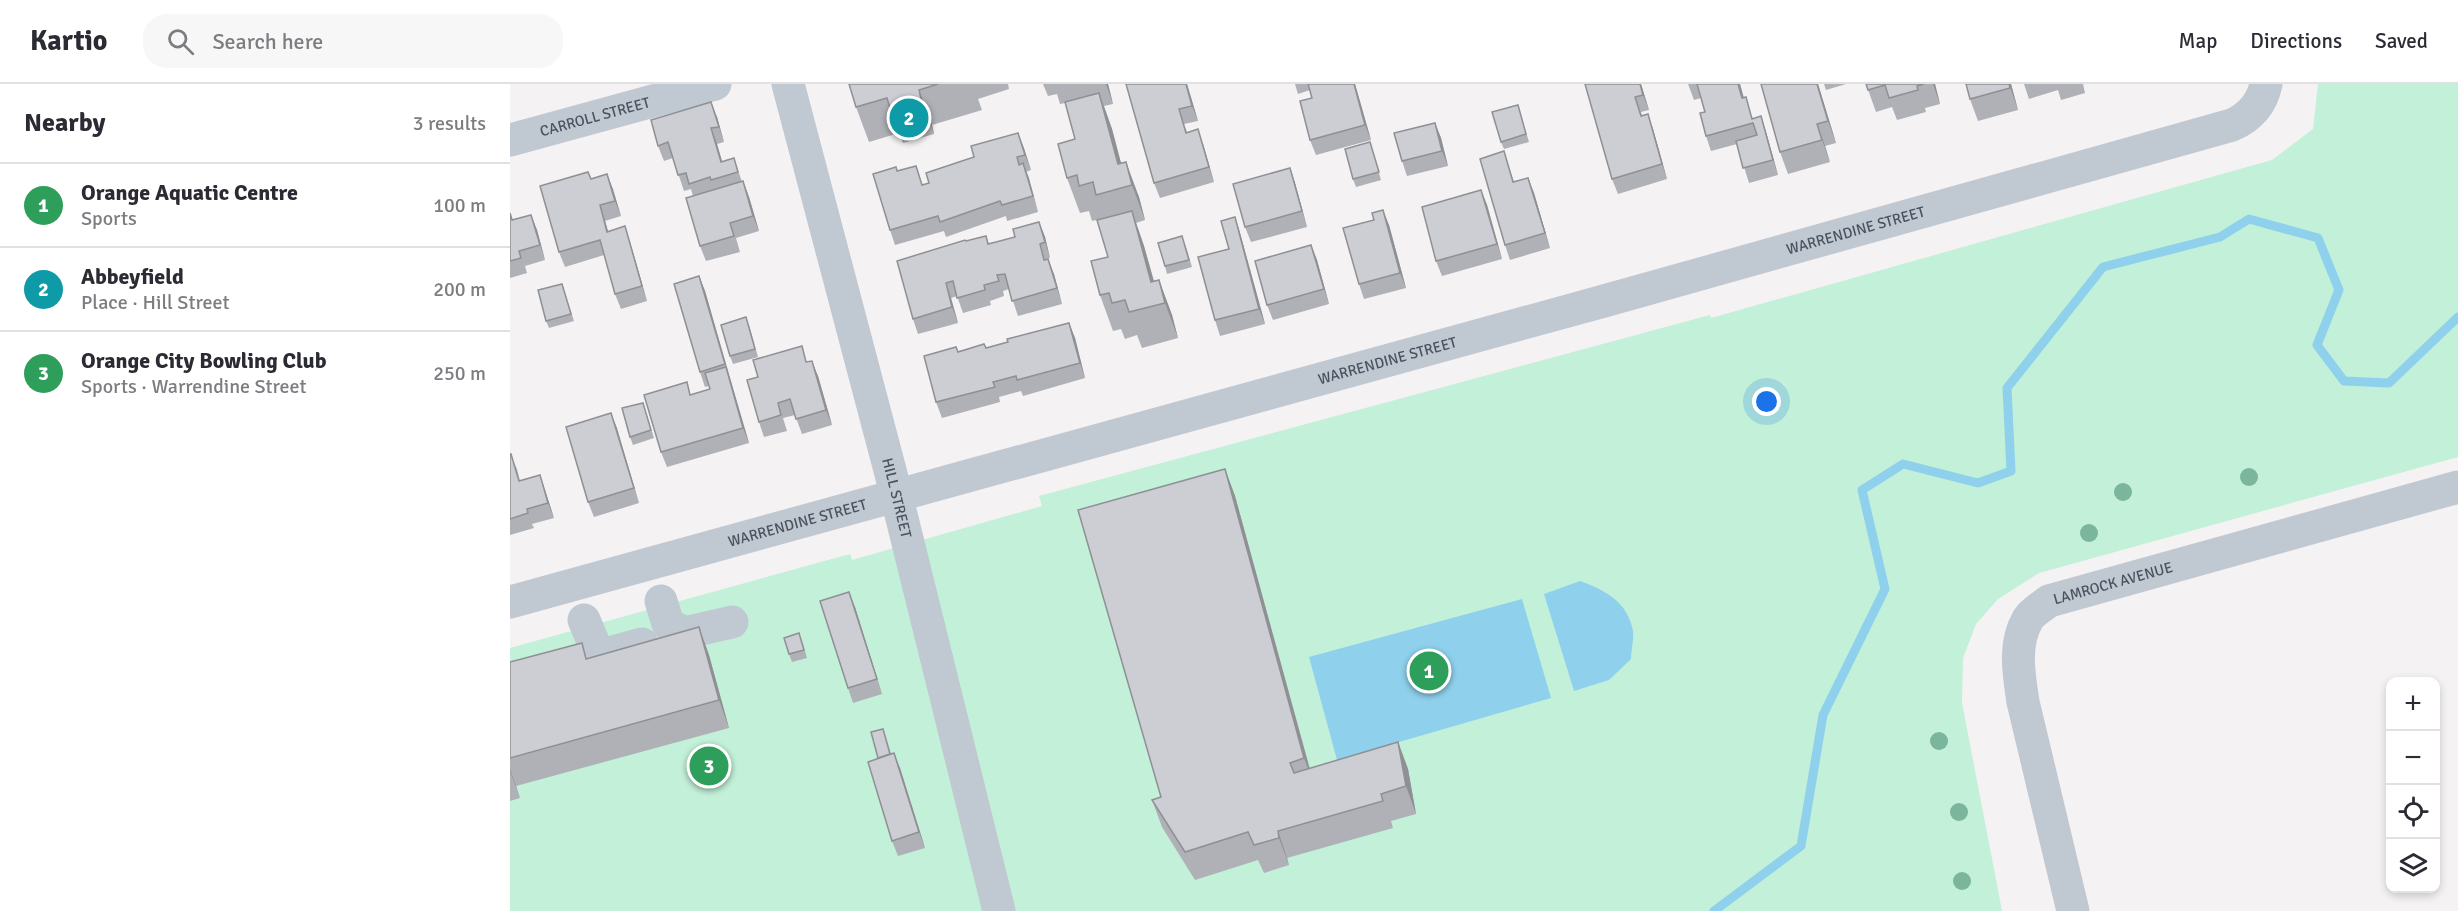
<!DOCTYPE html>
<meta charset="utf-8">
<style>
:root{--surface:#fff;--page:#f7f7f7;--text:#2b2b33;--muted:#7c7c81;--line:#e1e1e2;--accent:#111827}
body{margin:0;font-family:Signika,sans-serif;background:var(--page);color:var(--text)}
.controls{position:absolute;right:18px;bottom:18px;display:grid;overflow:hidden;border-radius:12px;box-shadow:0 3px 9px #0003}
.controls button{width:54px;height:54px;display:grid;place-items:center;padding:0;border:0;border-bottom:2px solid var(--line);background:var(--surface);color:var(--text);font:30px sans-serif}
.you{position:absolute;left:1257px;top:318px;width:21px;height:21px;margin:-15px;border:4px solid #fff;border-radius:50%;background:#1a73e8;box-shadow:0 0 0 9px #1a73e833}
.badge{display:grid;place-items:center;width:39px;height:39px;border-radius:50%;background:var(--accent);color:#fff;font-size:20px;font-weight:700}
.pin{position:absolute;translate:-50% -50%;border:3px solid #fff;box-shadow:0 2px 6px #0006}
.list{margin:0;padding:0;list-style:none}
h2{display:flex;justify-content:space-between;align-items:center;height:78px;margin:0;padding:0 24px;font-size:26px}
h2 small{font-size:20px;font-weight:400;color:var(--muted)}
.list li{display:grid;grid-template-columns:39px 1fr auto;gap:18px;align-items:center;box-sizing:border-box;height:84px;padding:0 24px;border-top:2px solid var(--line)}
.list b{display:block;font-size:22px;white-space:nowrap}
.list p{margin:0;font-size:20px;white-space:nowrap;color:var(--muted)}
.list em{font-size:20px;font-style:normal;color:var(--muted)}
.icon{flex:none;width:33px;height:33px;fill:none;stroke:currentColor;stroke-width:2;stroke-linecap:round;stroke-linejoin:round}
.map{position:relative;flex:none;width:1948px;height:827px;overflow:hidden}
header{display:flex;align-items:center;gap:36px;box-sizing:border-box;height:84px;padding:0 30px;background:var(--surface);border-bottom:2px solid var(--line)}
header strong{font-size:28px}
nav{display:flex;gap:33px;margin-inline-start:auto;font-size:21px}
.search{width:420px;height:54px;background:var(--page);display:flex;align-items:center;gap:15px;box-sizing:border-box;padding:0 21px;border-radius:24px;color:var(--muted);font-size:22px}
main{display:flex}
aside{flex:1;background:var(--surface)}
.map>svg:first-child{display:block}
</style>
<header>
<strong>Kartio</strong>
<div class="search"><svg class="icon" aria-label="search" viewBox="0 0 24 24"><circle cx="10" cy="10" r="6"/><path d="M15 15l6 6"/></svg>Search here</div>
<nav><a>Map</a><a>Directions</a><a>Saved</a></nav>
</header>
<main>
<aside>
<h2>Nearby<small>3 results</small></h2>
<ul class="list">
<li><span class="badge" style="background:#2e9e5b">1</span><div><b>Orange Aquatic Centre</b><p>Sports</p></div><em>100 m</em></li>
<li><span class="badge" style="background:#0f9aa8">2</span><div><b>Abbeyfield</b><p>Place · Hill Street</p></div><em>200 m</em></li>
<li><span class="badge" style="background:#2e9e5b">3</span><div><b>Orange City Bowling Club</b><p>Sports · Warrendine Street</p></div><em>250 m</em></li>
</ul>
</aside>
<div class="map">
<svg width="1948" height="827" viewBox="0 0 1948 827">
<rect width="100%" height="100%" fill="#f4f2f2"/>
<path fill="#c2f0d8" d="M1808 0H1948V373L1529 489 1488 515 1466 540 1453 574 1452 619 1492 827H0V564L340 470 342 476 532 422 529 412 1200 231 1201 234 1762 76 1803 45Z"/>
<g fill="#8fd1ed">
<path d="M1070 497C1095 506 1118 518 1123 547 1124 555 1121 567 1121 575L1099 596 1064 607 1034 510Z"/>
<path d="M1012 515 1041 614 827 676 799 573Z"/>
</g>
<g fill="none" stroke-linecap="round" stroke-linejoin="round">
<path stroke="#8fd1ed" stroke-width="9" d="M1204 827 1291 762 1313 631 1375 505 1352 406 1393 380 1468 399 1501 387 1497 304 1593 183 1710 153 1739 135 1808 154 1829 206 1807 261 1834 297 1879 299 1948 233"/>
<g stroke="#c0c8d1" stroke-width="33">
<path id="s1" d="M278 0 381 390 489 827"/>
<path id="s2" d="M0 56 205 0"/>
<path d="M151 517 158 540 174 549 222 538"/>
<path id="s3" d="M0 518 1094 217 1722 41C1740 33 1752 19 1756 0"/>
<path d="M74 536 89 572 132 560"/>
<path id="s4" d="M1563 827 1513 618C1509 591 1503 560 1518 535 1522 528 1533 522 1539 517L1948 403"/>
</g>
</g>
<g fill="#7bb59c">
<circle cx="1739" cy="393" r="9"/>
<circle cx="1613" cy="408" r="9"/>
<circle cx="1579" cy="449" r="9"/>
<circle cx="1429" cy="657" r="9"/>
<circle cx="1449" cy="728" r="9"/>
<circle cx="1452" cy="797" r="9"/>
</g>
<g fill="#afb1b6">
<path d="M339 0H498L499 5 468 15 472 26 422 41 424 50 393 59 389 49 359 58 346 23Z"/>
<path d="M533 0H598L603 20 594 22 602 45 611 79 629 113 635 136 626 139 634 162 644 197 649 196 662 231 668 254 632 264 627 251 615 255 611 245 603 247 590 211 598 173 595 134 582 137 579 127 570 129 557 94 565 55 555 19 550 20 547 10 538 12Z"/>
<path d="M677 0 688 37 674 40 677 48 693 60 704 98 650 114 644 99Z"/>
<path d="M785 0H845L861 56 806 71 800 56 802 14 800 6 788 10Z"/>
<path d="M1075 0H1131L1139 26 1131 28 1132 32 1143 45 1157 95 1108 110 1102 95Z"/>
<path d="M1178 0H1230L1234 14 1243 35 1251 32 1256 48 1268 91 1239 99 1227 60 1201 67 1196 52 1195 28 1191 14 1184 16Z"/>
<path d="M1251 0H1308L1326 59 1315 62 1320 78 1278 90 1270 68Z"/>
<path d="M1314 0H1336L1316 6Z"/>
<path d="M1356 0H1425L1430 20 1415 24 1416 28 1387 36 1382 23 1366 28Z"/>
<path d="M1501 0 1508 26 1468 37 1460 15Z"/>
<path d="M1514 0H1573L1575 9 1551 16 1548 6 1519 15Z"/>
<path d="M1008 21 1019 58 994 65 991 58Z"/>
<path d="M207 33 214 58 207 60 212 78 224 74 232 98 233 97 239 113 249 147 226 154 230 168 196 177 190 162 183 112 181 105 174 107 163 74 154 77 148 62Z"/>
<path d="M925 39 931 54 938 82 897 92 892 77Z"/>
<path d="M508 49 521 86 516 88 528 128 497 137 496 132 436 153 434 147 385 161 380 146 387 87 413 101 419 99 464 73Z"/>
<path d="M860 58 871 96 846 103 843 95Z"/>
<path d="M999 83 1004 98 1018 94 1024 109 1040 164 1000 176 995 161Z"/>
<path d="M780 84 785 99 797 143 741 158 735 143Z"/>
<path d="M97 90 111 132 95 137 98 148 120 158 137 217 111 225 105 210 94 171 55 183 49 168 81 95Z"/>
<path d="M971 106 977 121 992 175 932 192 926 177Z"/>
<path d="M0 129 3 136 21 131 27 146 35 176 15 182 17 189 0 194Z"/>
<path d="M725 133 730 149 755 240 710 252 705 236Z"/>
<path d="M864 136 879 141 896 204 854 215 849 200Z"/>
<path d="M529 138 535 153 540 174 535 175 536 176 544 190 552 220 508 232 499 205 493 207 494 212 480 217 481 221 453 229 447 212 441 214 448 239 408 250 403 235 456 157 476 152 479 160 505 153Z"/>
<path d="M675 160 682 183 657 190 655 182Z"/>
<path d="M801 161 807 176 819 220 763 236 757 221Z"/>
<path d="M189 192 195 207 239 359 157 383 151 368 200 305 199 302 195 303 190 288Z"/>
<path d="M52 200 64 237 39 244 36 237Z"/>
<path d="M559 239 565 254 575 294 513 312 511 307 489 313 490 318 432 334 426 318 448 267 476 264Z"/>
<path d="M239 241 248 273 223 280 220 272Z"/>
<path d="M298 278 308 292 322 341 292 350 285 331 273 334 277 347 254 353 249 338Z"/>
<path d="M133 319 144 354 123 361 120 353Z"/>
<path d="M101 329 129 419 84 433 78 418Z"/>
<path d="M0 370 7 385 10 397 35 406 44 434 22 440 24 444 0 451Z"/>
<path d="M715 385 725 412 800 685 888 658 898 685 906 730 881 737 883 744 777 774 779 781 754 789 748 776 685 796 652 743 642 716 651 713Z"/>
<path d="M345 523 372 610 343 619 338 604Z"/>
<path d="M189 543 199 571 219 644 6 702 10 714 0 717V578L78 574Z"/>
<path d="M292 557 297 574 282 578 279 570Z"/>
<path d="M376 653 381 670 390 684 415 764 388 772 382 757Z"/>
</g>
<g fill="#8f9094">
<path d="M596 0H598L603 20Z"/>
<path d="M676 0H677L688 37 682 22Z"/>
<path d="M844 0H845L861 56 855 41Z"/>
<path d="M1130 0H1131L1139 26 1133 11Z"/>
<path d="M1228 0H1230L1238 30 1232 14Z"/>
<path d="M1307 0H1308L1326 59 1318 37Z"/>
<path d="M1423 0H1425L1430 20Z"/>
<path d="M1499 0H1501L1508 26Z"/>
<path d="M409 6 422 41 424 50 411 15Z"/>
<path d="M589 9 602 45 617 102 608 80Z"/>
<path d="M201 18 207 33 214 58 209 43Z"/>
<path d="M1138 30 1143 45 1157 95 1152 80Z"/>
<path d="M1251 32 1256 48 1268 91 1263 76Z"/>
<path d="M925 39 931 54 938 82 932 67Z"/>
<path d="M1307 40 1315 62 1320 78 1312 56Z"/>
<path d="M201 44 207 60 217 94 211 78Z"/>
<path d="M688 45 693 60 704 98 699 83Z"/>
<path d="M508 49 514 64 521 86 515 71Z"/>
<path d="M616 78 629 113 635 136 622 101Z"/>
<path d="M513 79 519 94 528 128 523 112Z"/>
<path d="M780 84 785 99 797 143 792 127Z"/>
<path d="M97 90 103 105 111 132 105 117Z"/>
<path d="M1018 94 1024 109 1040 164 1035 149Z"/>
<path d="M233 97 239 113 249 147 243 132Z"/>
<path d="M971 106 977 121 992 175 987 160Z"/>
<path d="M90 121 95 137 103 163 97 148Z"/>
<path d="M873 126 879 141 896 204 890 189Z"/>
<path d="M622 127 634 162 650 220 641 198Z"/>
<path d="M21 131 27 146 35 176 30 161Z"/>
<path d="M725 133 730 149 755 240 749 225Z"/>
<path d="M529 138 535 153 540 174 535 158Z"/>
<path d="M115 142 120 158 137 217 132 202Z"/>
<path d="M801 161 807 176 819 220 814 205Z"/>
<path d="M538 175 544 190 552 220 547 204Z"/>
<path d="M189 192 195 207 220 295 215 280Z"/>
<path d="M649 196 662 231 668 254 655 219Z"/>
<path d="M436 199 441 214 448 239 442 223Z"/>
<path d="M559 239 565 254 575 294 570 279Z"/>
<path d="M302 277 308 292 322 341 316 326Z"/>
<path d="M216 283 221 298 239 359 233 344Z"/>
<path d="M101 329 107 344 129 419 124 404Z"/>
<path d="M715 385 725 412 804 701 794 674Z"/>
<path d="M30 391 35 406 44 434 38 419Z"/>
<path d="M339 508 345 523 372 610 367 595Z"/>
<path d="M189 543 199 571 219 644 209 616Z"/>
<path d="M888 658 898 685 906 730 896 702Z"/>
<path d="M384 669 390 684 415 764 409 748Z"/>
<path d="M0 685 6 702 10 714 0 687Z"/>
<path d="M768 747 777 774 779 781 769 754Z"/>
</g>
<g fill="#ccced4" stroke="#8f9094" stroke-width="1.5">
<path d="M339 0H428L409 6 411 15 380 24 377 14 346 23Z"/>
<path d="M616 0H676L682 22 669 25 676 49 688 45 699 83 644 99Z"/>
<path d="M798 0H844L855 41 800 56 790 17 802 14Z"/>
<path d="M1075 0H1130L1133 11 1125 13 1131 32 1138 30 1152 80 1102 95Z"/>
<path d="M1187 0H1228L1232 14 1236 13 1242 35 1251 32 1263 76 1233 84 1226 57 1247 51 1243 39 1196 52 1190 29 1195 28Z"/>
<path d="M1251 0H1307L1318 37 1307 40 1312 56 1270 68Z"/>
<path d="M1356 0H1414L1407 2 1408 6 1379 14 1375 1 1358 6Z"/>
<path d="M1456 0H1499L1500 4 1460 15Z"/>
<path d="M589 9 608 80 616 78 622 101 586 111 583 98 569 102 567 91 557 94 548 60 565 55 555 18Z"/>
<path d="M201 18 209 43 201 44 211 78 224 74 228 88 201 96 200 93 179 100 176 89 168 91 158 58 148 62 141 36Z"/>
<path d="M1008 21 1016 50 991 58 982 28Z"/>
<path d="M925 39 932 67 892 77 884 49Z"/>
<path d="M508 49 515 71 507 73 509 81 513 79 523 112 492 121 490 117 430 138 428 132 380 146 363 90 386 83 387 87 406 82 412 101 419 99 416 89 464 73 461 62Z"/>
<path d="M860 58 869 88 843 95 835 65Z"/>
<path d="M994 67 1003 98 1018 94 1035 149 995 161 970 75Z"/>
<path d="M780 84 792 127 735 143 723 100Z"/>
<path d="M78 88 81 95 97 90 105 117 90 121 97 148 115 142 132 202 105 210 90 156 49 168 30 102Z"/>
<path d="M233 97 243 132 220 139 224 152 190 162 176 114Z"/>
<path d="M971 106 987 160 926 177 912 123Z"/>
<path d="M873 126 890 189 849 200 833 144 864 136 862 129Z"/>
<path d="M622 127 641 198 649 196 655 219 619 228 615 216 602 219 599 209 590 211 581 177 598 173 587 136Z"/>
<path d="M0 129 2 136 21 131 30 161 9 167 11 174 0 177Z"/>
<path d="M725 133 749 225 705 236 688 173 719 165 711 137Z"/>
<path d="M529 138 535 158 530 160 534 176 538 175 547 204 502 217 495 190 487 191 489 197 474 201 475 206 447 214 443 197 436 199 442 223 403 235 387 177 455 156 456 157 476 152 478 160 486 158 505 153 503 145Z"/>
<path d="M672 152 679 176 655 182 648 159Z"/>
<path d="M801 161 814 205 757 221 745 177Z"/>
<path d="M189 192 215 280 190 288 164 200Z"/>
<path d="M52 200 61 230 36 237 28 206Z"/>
<path d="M236 233 245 265 220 272 211 241Z"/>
<path d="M559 239 570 279 507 296 506 292 483 298 485 303 426 318 414 272 446 263 448 268 474 260 476 264 498 258 497 255Z"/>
<path d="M292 262 296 278 302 277 316 326 286 335 280 315 268 319 271 331 249 338 237 296 248 293 243 276Z"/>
<path d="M216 283 233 344 151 368 134 311 177 298 180 311 200 305 195 289Z"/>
<path d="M133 319 141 346 120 353 112 324Z"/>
<path d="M101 329 124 404 78 418 56 343Z"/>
<path d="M0 370H1L9 397 30 391 38 419 17 425 18 429 0 435Z"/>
<path d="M715 385 794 674 780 679 784 689 888 658 896 702 871 710 873 717 768 747 769 754 744 761 738 748 675 768 642 716 651 713 568 426Z"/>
<path d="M339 508 367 595 338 604 310 517Z"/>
<path d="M189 543 209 616 0 674V578L72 559 76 575Z"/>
<path d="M289 549 294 566 279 570 274 554Z"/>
<path d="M373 645 380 670 368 674 361 648Z"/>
<path d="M384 669 409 748 382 757 358 678Z"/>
</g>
<g text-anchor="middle" stroke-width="4.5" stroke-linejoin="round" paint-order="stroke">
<g font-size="15" fill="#495360" stroke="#fff">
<text dy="5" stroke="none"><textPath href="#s2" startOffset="88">CARROLL STREET</textPath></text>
<text dy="5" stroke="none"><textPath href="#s3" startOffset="1396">WARRENDINE STREET</textPath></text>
<text dy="5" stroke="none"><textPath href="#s3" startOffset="910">WARRENDINE STREET</textPath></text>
<text dy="5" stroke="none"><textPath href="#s1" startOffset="428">HILL STREET</textPath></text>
<text dy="5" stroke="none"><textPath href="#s3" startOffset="298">WARRENDINE STREET</textPath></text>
<text dy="5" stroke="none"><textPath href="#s4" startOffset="394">LAMROCK AVENUE</textPath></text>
</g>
</g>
</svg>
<div class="controls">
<button>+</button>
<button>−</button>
<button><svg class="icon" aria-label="locate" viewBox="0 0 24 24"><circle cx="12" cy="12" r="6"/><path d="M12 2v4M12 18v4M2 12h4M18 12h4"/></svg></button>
<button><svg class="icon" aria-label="layers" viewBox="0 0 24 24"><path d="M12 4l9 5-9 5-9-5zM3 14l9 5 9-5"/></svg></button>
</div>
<div class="you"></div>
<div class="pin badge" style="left:919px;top:587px;background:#2e9e5b">1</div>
<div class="pin badge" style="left:399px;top:34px;background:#0f9aa8">2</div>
<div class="pin badge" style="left:199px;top:682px;background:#2e9e5b">3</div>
</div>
</main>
